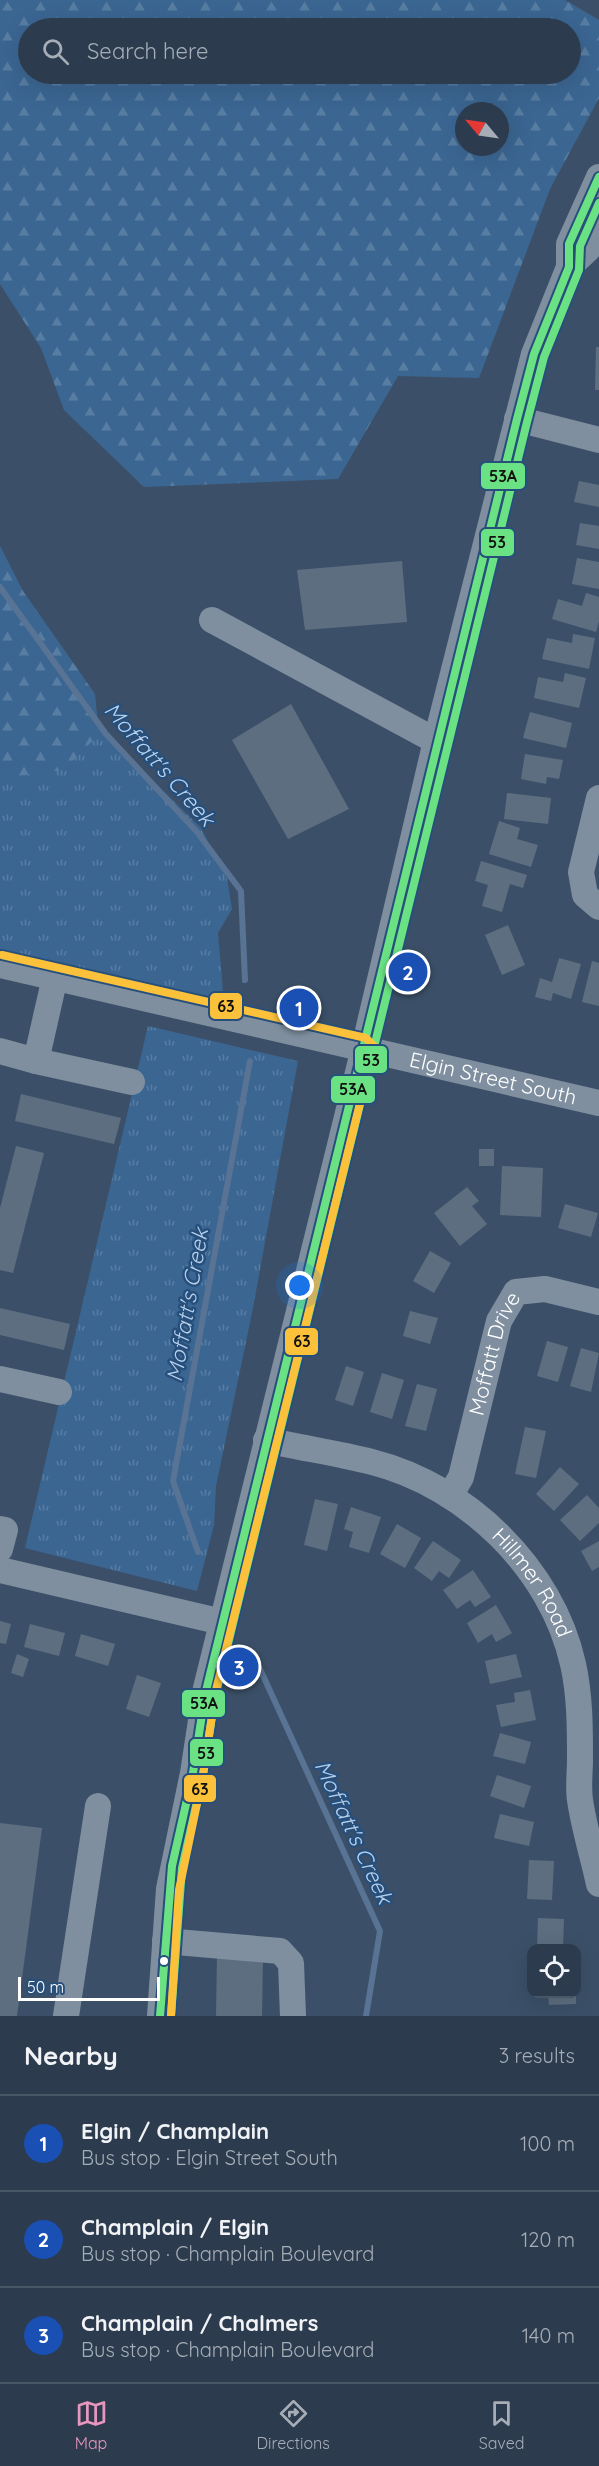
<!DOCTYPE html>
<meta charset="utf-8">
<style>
:root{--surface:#2c3c4e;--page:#344355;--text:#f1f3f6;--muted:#a6adb6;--line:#485666;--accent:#e797bd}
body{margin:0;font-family:Quicksand,sans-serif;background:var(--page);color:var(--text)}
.controls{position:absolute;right:18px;bottom:18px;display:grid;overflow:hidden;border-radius:12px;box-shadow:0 6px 24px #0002}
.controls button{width:54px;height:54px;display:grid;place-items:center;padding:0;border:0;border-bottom:2px solid var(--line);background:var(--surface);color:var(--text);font:30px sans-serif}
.compass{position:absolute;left:455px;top:102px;width:54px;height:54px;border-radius:50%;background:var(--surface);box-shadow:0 6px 24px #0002;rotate:299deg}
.scale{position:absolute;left:18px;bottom:15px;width:142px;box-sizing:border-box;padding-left:6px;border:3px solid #fff;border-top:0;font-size:16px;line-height:21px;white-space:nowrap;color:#fff;-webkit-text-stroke:4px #274f7c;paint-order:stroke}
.you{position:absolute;left:300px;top:1286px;width:21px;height:21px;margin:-15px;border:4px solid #fff;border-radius:50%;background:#1a73e8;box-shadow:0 0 0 9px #1a73e833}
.badge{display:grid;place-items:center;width:39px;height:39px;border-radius:50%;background:var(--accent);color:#fff;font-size:20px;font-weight:700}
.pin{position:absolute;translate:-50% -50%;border:3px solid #fff;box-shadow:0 2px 6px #0006}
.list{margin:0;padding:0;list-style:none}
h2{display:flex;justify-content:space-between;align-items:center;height:78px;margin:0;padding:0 24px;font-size:26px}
h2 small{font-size:20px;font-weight:400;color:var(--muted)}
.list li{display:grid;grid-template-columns:39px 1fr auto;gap:18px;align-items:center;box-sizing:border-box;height:96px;padding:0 24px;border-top:2px solid var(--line)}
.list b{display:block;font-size:22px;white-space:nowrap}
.list p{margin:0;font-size:20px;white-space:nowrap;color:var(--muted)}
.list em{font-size:20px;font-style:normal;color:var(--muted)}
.icon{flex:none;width:33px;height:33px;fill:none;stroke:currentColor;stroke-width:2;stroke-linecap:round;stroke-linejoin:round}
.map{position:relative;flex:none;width:599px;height:2016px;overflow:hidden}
.search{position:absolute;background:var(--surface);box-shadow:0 6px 24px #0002;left:18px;right:18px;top:18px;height:66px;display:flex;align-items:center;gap:15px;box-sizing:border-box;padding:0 21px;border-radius:33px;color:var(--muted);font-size:22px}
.sheet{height:366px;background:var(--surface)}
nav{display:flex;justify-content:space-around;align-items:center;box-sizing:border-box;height:84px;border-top:2px solid var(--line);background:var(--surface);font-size:16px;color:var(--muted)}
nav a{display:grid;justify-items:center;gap:3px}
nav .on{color:var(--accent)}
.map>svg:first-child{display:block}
</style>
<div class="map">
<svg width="599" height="2016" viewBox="0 0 599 2016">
<defs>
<pattern id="grass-tufts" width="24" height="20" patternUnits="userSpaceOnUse" patternTransform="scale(1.5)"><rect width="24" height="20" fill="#3b6692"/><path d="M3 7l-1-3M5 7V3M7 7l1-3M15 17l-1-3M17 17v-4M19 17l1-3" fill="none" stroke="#587da2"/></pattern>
<pattern id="forest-firs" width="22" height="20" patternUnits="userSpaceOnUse" patternTransform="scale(1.5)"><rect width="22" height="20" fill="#3b6692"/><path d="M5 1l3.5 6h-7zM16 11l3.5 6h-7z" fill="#587da2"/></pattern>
</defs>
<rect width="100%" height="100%" fill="#3b5068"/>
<g fill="url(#grass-tufts)">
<path d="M0 585 114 742 201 828 227 878 232 909 218 933 225 1015 0 963Z"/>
<path d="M148 1026 298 1061 253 1308 216 1486 214 1525 197 1591 25 1548Z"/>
</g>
<g fill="url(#forest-firs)" fill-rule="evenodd">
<path d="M0 0H565L599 20V98L550 189 479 378 398 376 338 479 144 487 64 410 41 348 0 284ZM28 28H570V74H28ZM464 111H500V147H464Z"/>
<path d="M0 546 23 591 95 694 99 734 64 770 16 776 0 763Z"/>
</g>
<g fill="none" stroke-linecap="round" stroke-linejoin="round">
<g stroke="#587393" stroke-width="6">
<path d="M0 587 106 734 197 832 241 891 245 980"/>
<path d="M198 1552 173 1481 250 1061"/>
<path d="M260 1669 380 1931 366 2016"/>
</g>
</g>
<g fill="#5d6e80">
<path d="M596 347H599V390H595Z"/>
<path d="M579 481 599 485V507L574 502Z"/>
<path d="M580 523 599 526V549L576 545Z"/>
<path d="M577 558 599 562V589L572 584Z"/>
<path d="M402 561 407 622 305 630 297 570Z"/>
<path d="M586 593 599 597V621L596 632 552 619 558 599 582 606Z"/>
<path d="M573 634 595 638 589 669 542 659 547 638 572 643Z"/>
<path d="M565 673 586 678 579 708 534 698 538 677 563 682Z"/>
<path d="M291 704 349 809 288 839 232 740Z"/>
<path d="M530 712 572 723 566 748 523 738Z"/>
<path d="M525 754 563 760 559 779 547 777 546 784 521 779Z"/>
<path d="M507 793 551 798 548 824 504 819Z"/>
<path d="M499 821 520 828 517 839 538 845 531 867 489 854Z"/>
<path d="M481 861 527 875 523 888 510 884 502 912 482 906 488 885 475 881Z"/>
<path d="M508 925 525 965 502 975 485 935Z"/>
<path d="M559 958 581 964 571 999 553 993 551 1001 535 997 540 978 552 982Z"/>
<path d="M592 961 599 963V1006L582 1002Z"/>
<path d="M21 1094 121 1118 114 1144 15 1121Z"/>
<path d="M16 1146 44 1153 13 1273 0 1270V1208Z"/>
<rect x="479" y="1149" width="15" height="17"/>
<path d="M502 1166 543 1168 541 1217 500 1215Z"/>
<path d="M467 1187 479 1201 472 1206 487 1224 460 1246 434 1213Z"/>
<path d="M565 1204 598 1213 591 1237 558 1228Z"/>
<path d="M430 1251 451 1263 434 1293 413 1281Z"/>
<path d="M0 1308 70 1324 64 1350 0 1335Z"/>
<path d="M410 1311 438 1318 430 1344 403 1336Z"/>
<path d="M547 1341 568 1347 558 1382 537 1376Z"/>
<path d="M581 1348 599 1353 591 1392 570 1386Z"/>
<path d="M346 1366 364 1372 353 1406 335 1400Z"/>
<path d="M382 1373 404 1380 392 1419 370 1412Z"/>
<path d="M417 1384 437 1389 426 1431 405 1426Z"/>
<path d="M525 1427 546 1431 536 1478 515 1474Z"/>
<path d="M560 1467 579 1484 554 1511 536 1494Z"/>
<path d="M587 1495 599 1508V1523L580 1541 560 1520Z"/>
<path d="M315 1499 338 1504 327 1551 304 1545Z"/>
<path d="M351 1507 381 1517 369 1553 349 1547 353 1532 344 1529Z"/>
<path d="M397 1524 421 1538 405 1568 380 1554Z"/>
<path d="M433 1541 461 1560 449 1578 439 1571 432 1581 414 1568Z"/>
<path d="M599 1541V1567L592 1571 581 1551Z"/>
<path d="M473 1570 491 1597 475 1607 470 1600 457 1609 443 1590Z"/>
<path d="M496 1605 512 1633 496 1642 492 1634 478 1643 467 1623Z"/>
<path d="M0 1621 11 1624 6 1644 0 1643Z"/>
<path d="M30 1624 65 1633 59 1656 24 1647Z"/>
<path d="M81 1634 115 1644 108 1666 75 1656Z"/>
<path d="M17 1654 29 1659 23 1677 11 1673Z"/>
<path d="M516 1654 522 1677 490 1684 485 1661Z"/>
<path d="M137 1675 161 1683 149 1717 126 1709Z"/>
<path d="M530 1690 536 1720 501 1727 496 1705 515 1702 514 1693Z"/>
<path d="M500 1733 531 1742 525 1764 493 1756Z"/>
<path d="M497 1775 531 1786 524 1808 490 1796Z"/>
<path d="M500 1814 534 1822 529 1846 494 1838Z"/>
<path d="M0 1823 42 1828 17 2016H0Z"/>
<path d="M529 1860 554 1861 552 1900 527 1899Z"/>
<path d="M538 1918 564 1919 563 1948H537Z"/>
<path d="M217 1956 263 1957 262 2016H216Z"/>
<path d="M548 1994H576V2004L549 2005Z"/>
</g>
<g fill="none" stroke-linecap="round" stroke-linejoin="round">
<g stroke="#7f8f9f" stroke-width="26">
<path d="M569 267V244L599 177"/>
<path d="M517 419 599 440"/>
<path d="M212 620 436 741"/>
<path d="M599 798 581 872 585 895 599 907"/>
<path id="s1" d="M0 965 599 1103"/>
<path d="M0 1051 36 1061 55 977"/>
<path d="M36 1061 132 1082"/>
<path d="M0 1379 59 1392"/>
<path id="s2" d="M266 1440C301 1448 337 1453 372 1462 467 1486 552 1569 573 1664 580 1695 580 1728 580 1759 580 1772 578 1787 580 1800 584 1828 593 1856 599 1884"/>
<path id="s3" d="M450 1496 461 1477 499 1321 516 1292 545 1289 599 1302"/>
<path d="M0 1529 5 1530 0 1549"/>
<path d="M0 1570 222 1622"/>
<path d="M165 1941 280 1951 291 1963 293 2016"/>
<path d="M66 2016 98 1806"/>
<path d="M160 2016 169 1889 193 1773 206 1688 364 1048 436 741 534 354 569 267 588 249 599 226"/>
</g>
<g stroke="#274f7c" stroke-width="12">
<path id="bus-1" d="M160 2016 172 1866 193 1773 205 1695 517 419 534 354 569 267V244L599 177"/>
</g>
<g stroke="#274f7c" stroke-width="12">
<path id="bus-2" d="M171 2016 182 1868 203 1775 215 1697 527 422 544 357 579 270 580 246 599 203"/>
</g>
<g stroke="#274f7c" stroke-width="12">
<path id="bus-3" d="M2 955 366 1038 374 1046 216 1690 203 1775 179 1890 171 2016"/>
</g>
<use href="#bus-1" stroke="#6ae284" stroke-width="8"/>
<use href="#bus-2" stroke="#6ae284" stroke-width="8"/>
<use href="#bus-3" stroke="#fbc13a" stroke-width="8"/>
</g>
<circle fill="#fff" stroke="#274f7c" stroke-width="2" cx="164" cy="1961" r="5"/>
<g text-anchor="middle" stroke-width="5" stroke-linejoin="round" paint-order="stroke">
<g font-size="21" fill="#fff" stroke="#274f7c">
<text dy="7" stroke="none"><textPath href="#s1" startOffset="506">Elgin Street South</textPath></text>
<text dy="7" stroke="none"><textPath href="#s3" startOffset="150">Moffatt Drive</textPath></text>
<text dy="7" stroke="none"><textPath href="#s2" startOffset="315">Hillmer Road</textPath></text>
</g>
<g font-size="22" font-style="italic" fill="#b7d1ec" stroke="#274f7c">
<text transform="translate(160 764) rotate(49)" y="8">Moffatt's Creek</text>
<text transform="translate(187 1305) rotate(-80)" y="8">Moffatt's Creek</text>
<text transform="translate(354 1832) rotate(65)" y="8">Moffatt's Creek</text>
</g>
</g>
<g stroke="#274f7c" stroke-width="2">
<rect x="480" y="462" width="46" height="28" rx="6" fill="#6ae284"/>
<rect x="480" y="528" width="35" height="29" rx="6" fill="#6ae284"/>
<rect x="209" y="992" width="34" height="28" rx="6" fill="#fbc13a"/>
<rect x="354" y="1045" width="34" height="29" rx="6" fill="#6ae284"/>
<rect x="330" y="1075" width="46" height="29" rx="6" fill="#6ae284"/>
<rect x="284" y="1327" width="35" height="29" rx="6" fill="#fbc13a"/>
<rect x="181" y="1689" width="45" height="29" rx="6" fill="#6ae284"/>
<rect x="189" y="1738" width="35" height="29" rx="6" fill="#6ae284"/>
<rect x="183" y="1774" width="34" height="29" rx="6" fill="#fbc13a"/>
</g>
<g font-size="16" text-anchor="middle" font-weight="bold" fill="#111">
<text x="503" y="482">53A</text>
<text x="497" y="548">53</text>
<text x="226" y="1012">63</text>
<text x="371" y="1066">53</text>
<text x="353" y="1095">53A</text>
<text x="302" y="1347">63</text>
<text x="204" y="1709">53A</text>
<text x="206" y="1759">53</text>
<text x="200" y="1795">63</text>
</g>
</svg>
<div class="controls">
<button><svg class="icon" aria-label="locate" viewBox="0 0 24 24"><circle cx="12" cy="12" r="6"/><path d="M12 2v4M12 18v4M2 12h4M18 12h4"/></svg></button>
</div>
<svg class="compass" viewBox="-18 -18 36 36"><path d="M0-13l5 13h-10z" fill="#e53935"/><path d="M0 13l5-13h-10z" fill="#a6adb6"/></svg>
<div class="scale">50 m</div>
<div class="you"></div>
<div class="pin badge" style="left:299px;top:1008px;background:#1a4fb4">1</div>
<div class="pin badge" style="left:408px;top:972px;background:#1a4fb4">2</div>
<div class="pin badge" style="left:239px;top:1667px;background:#1a4fb4">3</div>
<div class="search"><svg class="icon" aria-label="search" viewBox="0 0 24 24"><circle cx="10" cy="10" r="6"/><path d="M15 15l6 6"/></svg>Search here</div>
</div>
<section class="sheet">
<h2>Nearby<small>3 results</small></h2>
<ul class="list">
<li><span class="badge" style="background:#1a4fb4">1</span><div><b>Elgin / Champlain</b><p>Bus stop · Elgin Street South</p></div><em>100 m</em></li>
<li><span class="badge" style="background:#1a4fb4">2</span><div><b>Champlain / Elgin</b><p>Bus stop · Champlain Boulevard</p></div><em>120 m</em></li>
<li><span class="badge" style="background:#1a4fb4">3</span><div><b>Champlain / Chalmers</b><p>Bus stop · Champlain Boulevard</p></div><em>140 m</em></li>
</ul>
</section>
<nav>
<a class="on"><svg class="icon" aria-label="map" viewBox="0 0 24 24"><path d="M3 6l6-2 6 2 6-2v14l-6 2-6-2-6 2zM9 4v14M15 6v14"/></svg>Map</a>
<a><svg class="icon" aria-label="directions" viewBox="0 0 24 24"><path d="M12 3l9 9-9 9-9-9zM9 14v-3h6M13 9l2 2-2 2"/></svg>Directions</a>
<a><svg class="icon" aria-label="saved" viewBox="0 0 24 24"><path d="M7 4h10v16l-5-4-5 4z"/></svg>Saved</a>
</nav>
